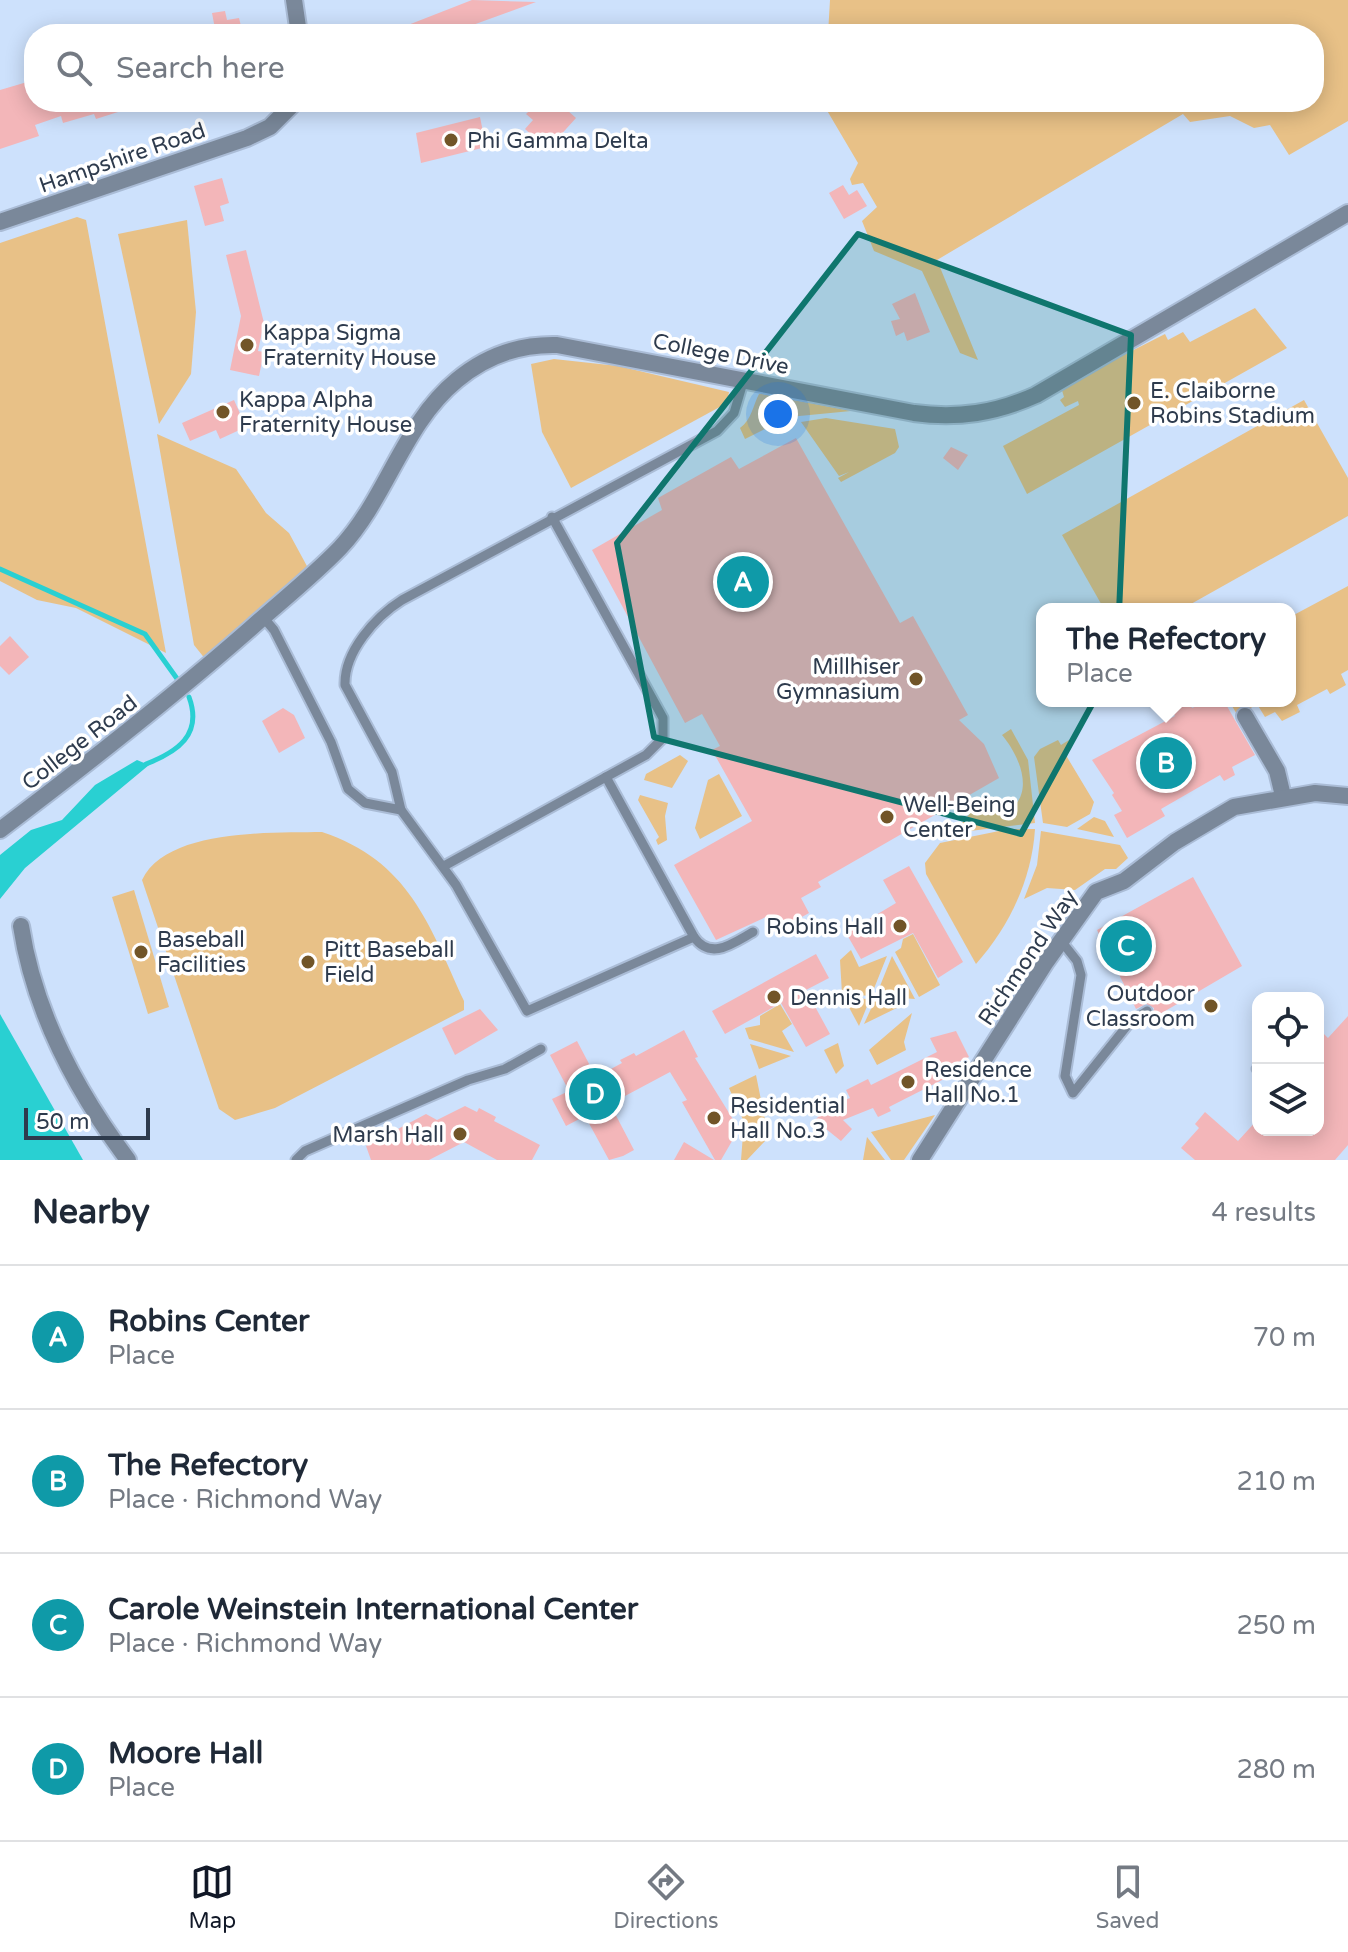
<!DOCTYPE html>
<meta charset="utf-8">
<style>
:root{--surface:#fff;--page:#f6f6f7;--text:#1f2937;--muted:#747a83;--line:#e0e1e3;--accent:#111827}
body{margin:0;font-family:"Varela Round",sans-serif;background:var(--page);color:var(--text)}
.controls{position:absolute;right:24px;bottom:24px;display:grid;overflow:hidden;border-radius:16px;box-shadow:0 4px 20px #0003}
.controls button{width:72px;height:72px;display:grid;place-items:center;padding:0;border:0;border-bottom:2px solid var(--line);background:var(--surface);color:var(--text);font:40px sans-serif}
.scale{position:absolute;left:24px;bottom:20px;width:126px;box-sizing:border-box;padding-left:8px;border:4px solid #2e3b4d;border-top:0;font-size:22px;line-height:28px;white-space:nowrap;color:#2e3b4d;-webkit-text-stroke:6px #fff;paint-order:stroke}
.you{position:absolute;left:778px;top:414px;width:28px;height:28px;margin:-20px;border:6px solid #fff;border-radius:50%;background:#1a73e8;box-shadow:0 0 0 12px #1a73e833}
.badge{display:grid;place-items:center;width:52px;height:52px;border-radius:50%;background:var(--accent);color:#fff;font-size:26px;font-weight:700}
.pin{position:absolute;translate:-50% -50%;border:4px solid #fff;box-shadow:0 2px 8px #0006}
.popup{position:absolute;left:1036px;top:603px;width:260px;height:104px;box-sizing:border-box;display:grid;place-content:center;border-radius:16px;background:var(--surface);filter:drop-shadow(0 2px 6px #0005);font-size:26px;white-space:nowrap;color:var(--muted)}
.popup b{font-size:30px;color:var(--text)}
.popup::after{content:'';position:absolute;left:50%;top:100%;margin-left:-16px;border:16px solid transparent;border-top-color:var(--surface)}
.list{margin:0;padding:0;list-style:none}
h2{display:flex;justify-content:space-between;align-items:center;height:104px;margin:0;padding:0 32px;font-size:34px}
h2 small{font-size:26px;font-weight:400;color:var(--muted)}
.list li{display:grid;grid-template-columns:52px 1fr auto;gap:24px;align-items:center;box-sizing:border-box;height:144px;padding:0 32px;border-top:2px solid var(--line)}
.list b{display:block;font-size:30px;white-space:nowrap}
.list p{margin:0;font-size:26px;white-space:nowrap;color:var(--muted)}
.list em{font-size:26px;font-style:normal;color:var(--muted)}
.icon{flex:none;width:44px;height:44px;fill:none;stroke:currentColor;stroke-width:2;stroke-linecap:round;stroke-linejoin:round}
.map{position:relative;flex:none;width:1348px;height:1160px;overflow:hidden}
.search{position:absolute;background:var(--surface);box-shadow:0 4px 20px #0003;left:24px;right:24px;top:24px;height:88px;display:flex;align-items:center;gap:20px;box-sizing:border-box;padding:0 28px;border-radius:32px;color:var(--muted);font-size:30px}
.sheet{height:680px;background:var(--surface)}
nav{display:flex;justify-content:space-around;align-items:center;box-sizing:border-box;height:112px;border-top:2px solid var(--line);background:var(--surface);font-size:22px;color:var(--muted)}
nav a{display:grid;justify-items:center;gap:4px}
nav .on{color:var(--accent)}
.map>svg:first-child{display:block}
</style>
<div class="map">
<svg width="1348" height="1160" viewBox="0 0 1348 1160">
<rect width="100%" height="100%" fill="#cde1fc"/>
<g fill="#e8c187">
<path d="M830 0H1348V121L1289 155 1270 125 1254 128 1230 116 1190 122 1183 114 937 260 978 360 960 353 922 271 874 251 862 221 877 207 863 183 852 185 850 179 858 163 822 102H1314V34H828Z"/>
<path d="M77 217 86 220 166 653 76 608 37 600 0 581V243Z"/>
<path d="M187 220 196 312 191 374 159 424 118 234Z"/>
<path d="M1255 308 1287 348 1027 494 1003 446 1079 405 1078 401 1065 407 1060 400 1064 397 1061 387 1165 334 1168 340 1183 332 1190 342Z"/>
<path d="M554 359 618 366 729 392 727 403 571 488 542 432 531 364Z"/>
<path d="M759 394H762L851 411 789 417 745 439 740 428C752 419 753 405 759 394Z"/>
<path d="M1304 400 1348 478V516L1182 609H1104L1062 535Z"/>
<path d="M826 418 895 429 899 447 895 453 841 482 838 478 849 472 839 476 801 422Z"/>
<path d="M157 434 236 469 266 513 289 533 308 568 206 660 194 645Z"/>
<path d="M1348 586V670L1341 674 1346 685 1330 694 1327 689 1297 705 1300 712 1282 721 1275 712 1265 717 1257 704 1238 716 1229 701H1290V617Z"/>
<path d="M1011 729 1028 760 1035 823 954 833 971 812 1008 811C1036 793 1019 755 1002 735Z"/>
<path d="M1058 740 1061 745 1069 740 1067 757 1094 802 1090 814 1067 827 1043 823 1034 757 1040 749Z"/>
<path d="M680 755 688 761 672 788 644 780 646 774Z"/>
<path d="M719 774 742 816 700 839 695 828 708 780Z"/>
<path d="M640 795 668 803 665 816 667 840 658 845 656 840 659 837 638 800Z"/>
<path d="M1094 817 1105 821 1114 837 1077 829Z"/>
<path d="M1009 829H1035C1032 879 1009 927 976 964L926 874 925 863 940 843Z"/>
<path d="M1041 831 1120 845 1128 858 1116 869H1105L1075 890 1047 888 1024 899 1037 865Z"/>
<path d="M322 832C409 861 429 924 464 1001V1010L275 1108 235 1120 219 1109 142 880C167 828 273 833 322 832Z"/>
<path d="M134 890 169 1007 148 1014 112 897Z"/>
<path d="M913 934 940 985 919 997 895 952 901 948 903 939Z"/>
<path d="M851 950 859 967 887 956 871 996 842 994 840 960Z"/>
<path d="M892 956 915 999 876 996Z"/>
<path d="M844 998 870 999 859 1026Z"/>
<path d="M875 1000 909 1002 864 1024Z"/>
<path d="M780 1004 792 1024 782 1031 794 1052 749 1039 745 1028 760 1025V1016Z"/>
<path d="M912 1013 904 1042 906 1050 877 1065 869 1050Z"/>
<path d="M838 1043 844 1066 836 1074 824 1050Z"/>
<path d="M750 1044 791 1056 759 1069Z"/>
<path d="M756 1075 766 1125 765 1141 747 1160H741L744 1122 729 1088Z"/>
<path d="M935 1115 904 1160H891L871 1132Z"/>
<path d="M867 1137 885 1160H863Z"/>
</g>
<g fill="#29d0d2">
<path d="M137 760 149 765 25 868 0 899V855L31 830 62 820 95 785Z"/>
<path d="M0 1014 83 1160H0Z"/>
</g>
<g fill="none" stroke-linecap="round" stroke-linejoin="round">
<g stroke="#29d0d2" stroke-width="5">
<path d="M0 569 145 634 178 680"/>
<path d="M146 764C177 752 203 735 189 697"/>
</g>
</g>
<g fill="#f3b6b9">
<path d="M472 0 536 2 448 34H385Z"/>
<path d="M225 11 227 20 239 18 243 34H216L212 13Z"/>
<path d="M34 80V102L140 105 96 119 94 114 63 123 61 116 35 125 39 136 0 149V90Z"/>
<path d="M538 102H558L576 118 557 139 552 135 543 145 525 129 533 120 526 114Z"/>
<path d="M480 117 486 147 421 163 416 133Z"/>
<path d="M222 178 229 203 220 206 224 221 205 226 194 186Z"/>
<path d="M843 185 849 195 857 190 867 206 844 219 829 193Z"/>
<path d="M246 250 264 323 258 351 264 352 259 376 230 370 241 316 226 255Z"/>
<path d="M915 293 930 332 907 341 904 332 896 336 891 321 900 319 892 304Z"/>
<path d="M234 400 246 427 220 439 216 430 190 441 182 423Z"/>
<path d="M796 438 900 623 913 616 968 715 959 720 984 744 999 778 818 882 821 887 801 898 809 913 775 932 766 917 716 940 674 865 752 821 712 750 720 746 702 714 685 723 592 550 662 510 658 498 731 457 739 469Z"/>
<path d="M951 447 968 455 958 470 943 458Z"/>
<path d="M10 636 29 657 9 675 0 666V646Z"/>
<path d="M1165 701H1188L1192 708 1211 701H1224L1255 755 1232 767 1235 775 1224 781 1220 775 1161 809 1165 816 1127 838 1114 815 1122 811 1112 795 1114 793 1092 760 1175 716Z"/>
<path d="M283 708 294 715 305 738 279 753 262 721Z"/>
<path d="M909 866 963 962 938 978 913 933 861 959 846 933 896 903 883 880Z"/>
<path d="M1193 877 1242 966 1143 1024 1153 1015 1154 1008 1146 1004 1136 1009 1097 930Z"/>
<path d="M816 954 829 978 806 990 830 1034 806 1047 781 1003 725 1034 712 1011Z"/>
<path d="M480 1009 498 1030 455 1055 442 1028Z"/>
<path d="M1348 1016V1145L1335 1160H1195L1181 1148 1199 1128 1195 1124 1205 1112 1238 1141 1258 1119V1130H1318V1028L1328 1038Z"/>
<path d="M684 1030 698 1057 695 1058 739 1129 721 1160H715L682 1102 687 1100 670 1072 610 1104 634 1150 623 1156 609 1160 585 1116 566 1126 552 1099 569 1091 550 1055 577 1041 596 1077 622 1063 620 1060 634 1053 636 1056Z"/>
<path d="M956 1031 969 1057 946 1068 950 1076 889 1107 891 1111 878 1117 873 1108 843 1120 852 1129 841 1141 815 1120 829 1106 850 1098 846 1090 868 1079 871 1085 937 1052 930 1038Z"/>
<path d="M465 1106 477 1112 479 1108 496 1117 494 1121 540 1145 532 1160H497L464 1142 429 1160H371L366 1146 426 1114 437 1120Z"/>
<path d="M684 1142 714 1160H674Z"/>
</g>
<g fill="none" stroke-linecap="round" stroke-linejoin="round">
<g stroke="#aabcd6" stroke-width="13">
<g id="service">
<path d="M263 617 274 630 331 742 348 789 365 803 401 810 392 772 345 685C344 652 375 617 402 600L717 431 734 413 744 379"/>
<path d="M401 810 456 885 527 1011 694 937 606 777"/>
<path d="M444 866 646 755 663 738V718L552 517"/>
<path d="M694 937C711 961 733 943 753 932"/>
<path d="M1062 942 1077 961 1081 975 1065 1076 1073 1093 1130 1022 1147 1011"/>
<path d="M1257 1069H1258"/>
<path d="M296 1160 305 1151 468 1080 505 1069 541 1049"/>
</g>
</g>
<g stroke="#aabcd6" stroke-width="20">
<g id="minor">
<path d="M294 0 299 34"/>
<path d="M0 222 247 138 270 127 295 102"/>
<path d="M1245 716 1277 771 1283 796"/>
<path d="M0 830C86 765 169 700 250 629 280 602 312 577 340 548 387 498 403 424 457 380 487 355 519 344 557 345L914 413C958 419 996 413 1036 395L1348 213"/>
<path d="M21 926C34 1011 77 1092 128 1160"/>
<path d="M920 1160 1046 962 1096 892 1124 881 1175 842 1234 807 1315 793 1348 796"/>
</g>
</g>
<use href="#service" stroke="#7a889a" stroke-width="9"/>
<use href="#minor" stroke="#7a889a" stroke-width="16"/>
</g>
<path fill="#0f766e" fill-opacity="0.2" stroke="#0f766e" stroke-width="6" stroke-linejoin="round" d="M858 234 1131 335 1117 659 1021 834 654 737 617 543Z"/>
<g fill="#715528" stroke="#fff" stroke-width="3">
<circle cx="451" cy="140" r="8"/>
<circle cx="247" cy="345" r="8"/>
<circle cx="1134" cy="403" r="8"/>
<circle cx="223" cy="412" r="8"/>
<circle cx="916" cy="679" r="8"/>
<circle cx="887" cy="817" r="8"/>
<circle cx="900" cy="926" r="8"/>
<circle cx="141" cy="952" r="8"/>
<circle cx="308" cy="962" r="8"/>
<circle cx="774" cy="997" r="8"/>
<circle cx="1211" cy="1006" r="8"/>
<circle cx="908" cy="1082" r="8"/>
<circle cx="714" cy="1118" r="8"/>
<circle cx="460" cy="1134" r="8"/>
</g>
<g text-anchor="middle" stroke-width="7" stroke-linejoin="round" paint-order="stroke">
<g font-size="22" fill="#2e3b4d" stroke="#fff" text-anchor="start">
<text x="467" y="148">Phi Gamma Delta</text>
<text x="263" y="340">Kappa Sigma<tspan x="263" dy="25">Fraternity House</tspan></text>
<text x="1150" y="398">E. Claiborne<tspan x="1150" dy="25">Robins Stadium</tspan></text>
<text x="239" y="407">Kappa Alpha<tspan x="239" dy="25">Fraternity House</tspan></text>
<text x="900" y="674" text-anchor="end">Millhiser<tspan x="900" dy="25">Gymnasium</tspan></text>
<text x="903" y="812">Well-Being<tspan x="903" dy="25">Center</tspan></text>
<text x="884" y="934" text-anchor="end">Robins Hall</text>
<text x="157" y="947">Baseball<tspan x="157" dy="25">Facilities</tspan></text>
<text x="324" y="957">Pitt Baseball<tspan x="324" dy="25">Field</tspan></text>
<text x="1195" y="1001" text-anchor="end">Outdoor<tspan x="1195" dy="25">Classroom</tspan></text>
<text x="790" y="1005">Dennis Hall</text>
<text x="924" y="1077">Residence<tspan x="924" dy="25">Hall No.1</tspan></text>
<text x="730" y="1113">Residential<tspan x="730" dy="25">Hall No.3</tspan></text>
<text x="444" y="1142" text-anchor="end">Marsh Hall</text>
</g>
<g font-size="22" fill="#2e3b4d" stroke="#fff">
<text transform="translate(122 157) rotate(-19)" y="8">Hampshire Road</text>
<text transform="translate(721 353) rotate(11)" y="8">College Drive</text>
<text transform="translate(79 742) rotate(-38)" y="8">College Road</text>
<text transform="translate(1027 957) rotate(-56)" y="8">Richmond Way</text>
</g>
</g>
</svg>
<div class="controls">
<button><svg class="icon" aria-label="locate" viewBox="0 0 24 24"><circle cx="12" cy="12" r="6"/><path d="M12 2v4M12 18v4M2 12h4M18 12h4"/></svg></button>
<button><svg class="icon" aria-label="layers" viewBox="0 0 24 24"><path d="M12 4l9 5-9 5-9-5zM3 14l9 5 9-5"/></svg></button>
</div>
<div class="scale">50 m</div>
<div class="you"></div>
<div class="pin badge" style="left:743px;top:582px;background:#0f9aa8">A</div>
<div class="pin badge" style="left:1166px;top:763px;background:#0f9aa8">B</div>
<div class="popup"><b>The Refectory</b>Place</div>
<div class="pin badge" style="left:1126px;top:946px;background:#0f9aa8">C</div>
<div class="pin badge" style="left:595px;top:1094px;background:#0f9aa8">D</div>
<div class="search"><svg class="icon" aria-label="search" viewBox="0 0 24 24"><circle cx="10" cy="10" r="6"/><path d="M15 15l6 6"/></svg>Search here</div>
</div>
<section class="sheet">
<h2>Nearby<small>4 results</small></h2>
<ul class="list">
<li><span class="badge" style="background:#0f9aa8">A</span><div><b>Robins Center</b><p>Place</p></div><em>70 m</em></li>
<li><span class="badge" style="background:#0f9aa8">B</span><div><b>The Refectory</b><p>Place · Richmond Way</p></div><em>210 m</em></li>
<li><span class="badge" style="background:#0f9aa8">C</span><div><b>Carole Weinstein International Center</b><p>Place · Richmond Way</p></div><em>250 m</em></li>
<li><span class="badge" style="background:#0f9aa8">D</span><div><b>Moore Hall</b><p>Place</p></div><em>280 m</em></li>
</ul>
</section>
<nav>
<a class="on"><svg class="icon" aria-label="map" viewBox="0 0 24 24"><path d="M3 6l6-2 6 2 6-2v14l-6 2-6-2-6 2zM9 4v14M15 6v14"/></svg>Map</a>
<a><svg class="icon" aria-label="directions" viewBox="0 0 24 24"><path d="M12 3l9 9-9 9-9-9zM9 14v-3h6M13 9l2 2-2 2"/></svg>Directions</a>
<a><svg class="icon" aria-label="saved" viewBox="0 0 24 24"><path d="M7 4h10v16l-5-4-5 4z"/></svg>Saved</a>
</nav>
